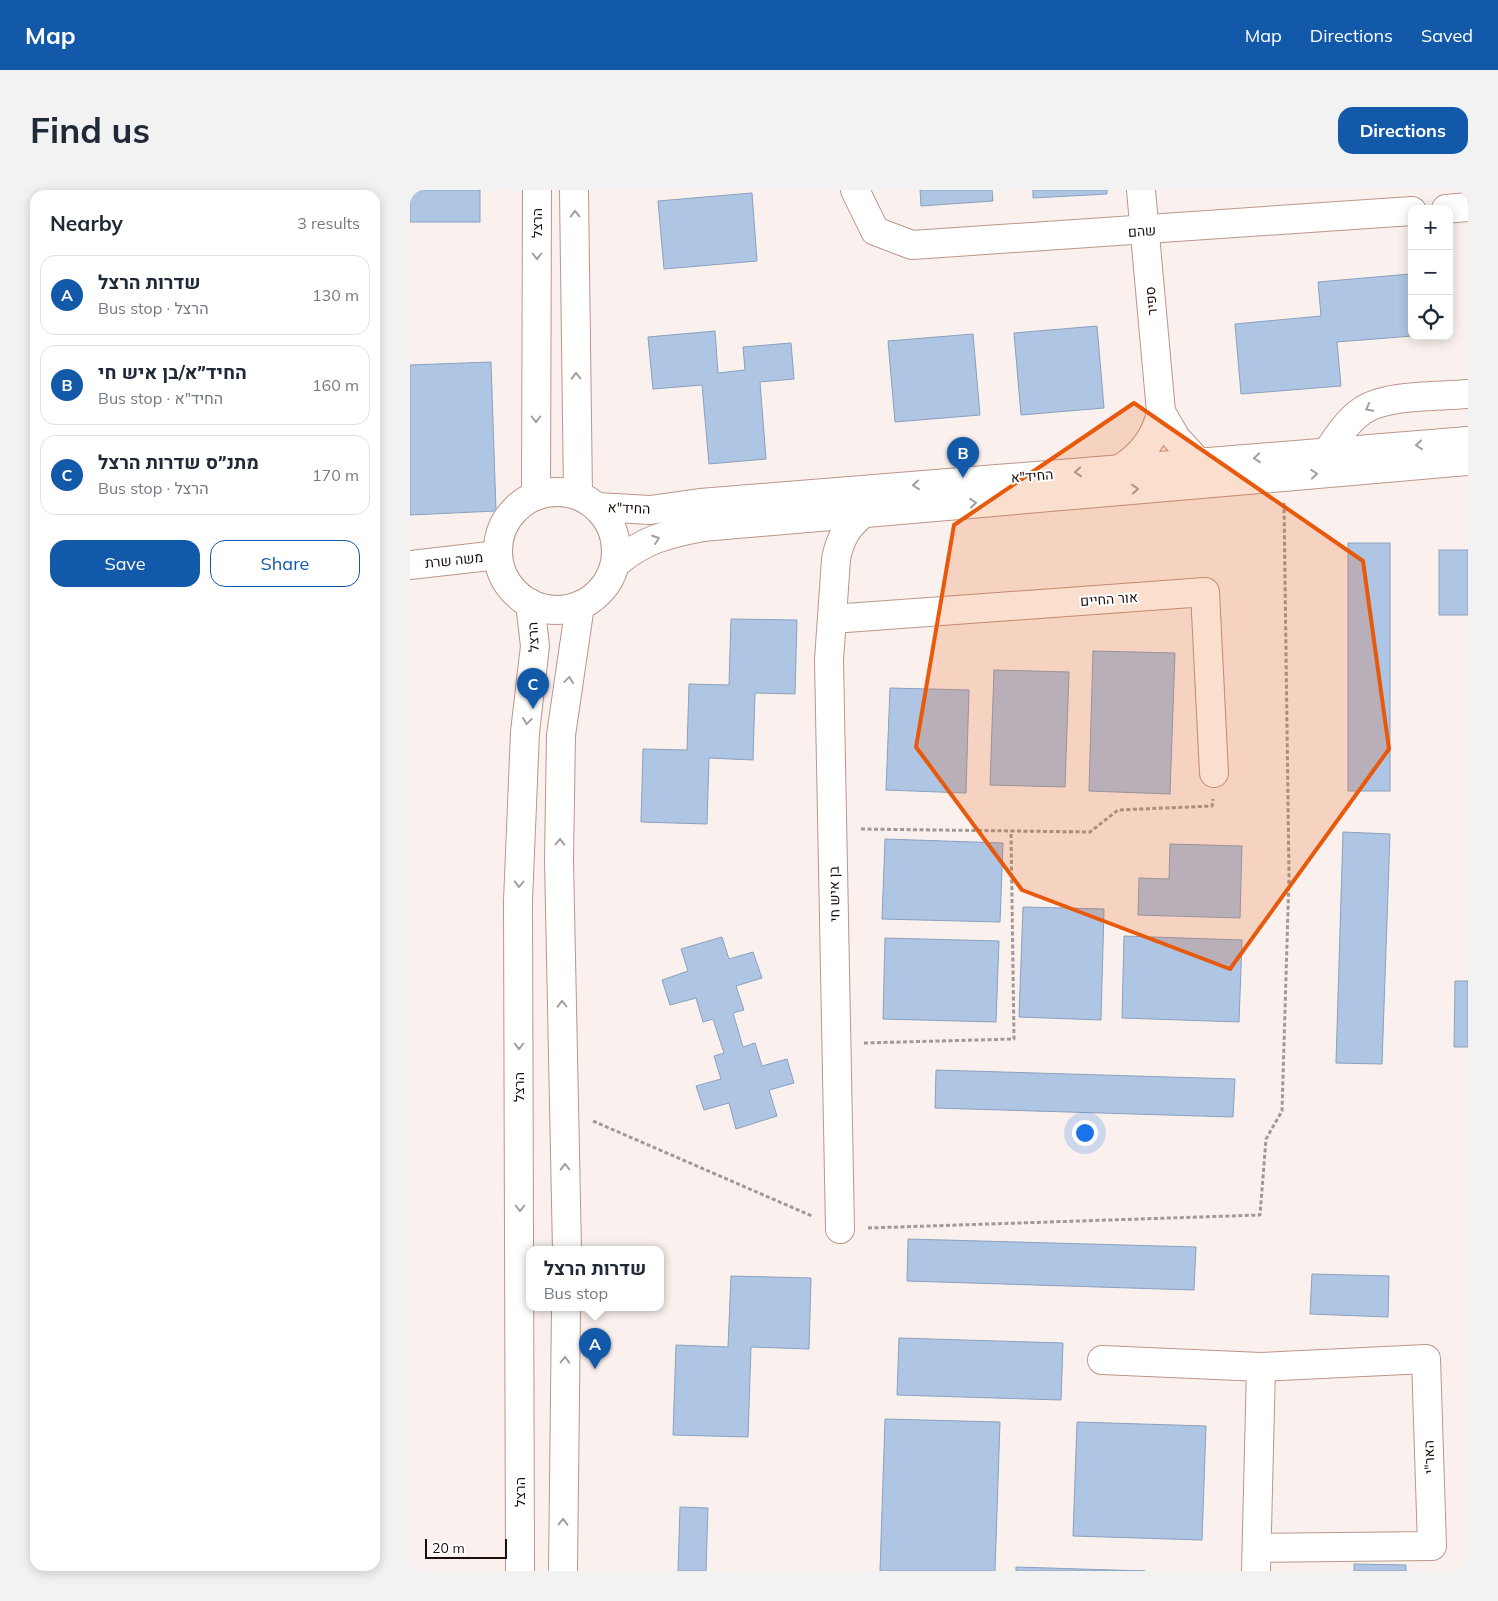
<!DOCTYPE html>
<meta charset="utf-8">
<style>
:root{--surface:#fff;--page:#f2f2f3;--text:#1f2937;--muted:#747a83;--line:#e0e1e3;--accent:#1259a9}
body{margin:0;font-family:Mulish,Heebo,sans-serif;background:var(--page);color:var(--text)}
.controls{position:absolute;right:15px;top:15px;display:grid;overflow:hidden;border-radius:10px;box-shadow:0 2px 12px #0003}
.controls button{width:45px;height:45px;display:grid;place-items:center;padding:0;border:0;border-bottom:1px solid var(--line);background:var(--surface);color:var(--text);font:25px sans-serif}
.scale{position:absolute;left:15px;bottom:12px;width:82px;box-sizing:border-box;padding-left:5px;border:2px solid #1c0f0a;border-top:0;font-size:14px;line-height:18px;white-space:nowrap;color:#1c0f0a;-webkit-text-stroke:4px #fff;paint-order:stroke}
.you{position:absolute;left:674px;top:942px;width:18px;height:18px;margin:-12px;border:4px solid #fff;border-radius:50%;background:#1a73e8;box-shadow:0 0 0 8px #1a73e833}
.badge{display:grid;place-items:center;width:32px;height:32px;border-radius:50%;background:var(--accent);color:#fff;font-size:16px;font-weight:700}
.pin{position:absolute;translate:-50% -41px;filter:drop-shadow(0 1px 2px #0008)}
.pin::after{content:'';position:absolute;top:26px;width:18px;height:15px;background:inherit;clip-path:polygon(0 0,100% 0,50% 100%)}
.popup{position:absolute;left:116px;top:1056px;width:138px;height:65px;box-sizing:border-box;display:grid;place-content:center;border-radius:10px;background:var(--surface);filter:drop-shadow(0 1px 4px #0005);font-size:16px;white-space:nowrap;color:var(--muted)}
.popup b{font-size:19px;color:var(--text)}
.popup::after{content:'';position:absolute;left:50%;top:100%;margin-left:-10px;border:10px solid transparent;border-top-color:var(--surface)}
.list{margin:0;padding:0;list-style:none}
h2{display:flex;justify-content:space-between;align-items:center;height:65px;margin:0;padding:0 20px;font-size:21px}
h2 small{font-size:16px;font-weight:400;color:var(--muted)}
.list li{display:grid;grid-template-columns:32px 1fr auto;gap:15px;align-items:center;box-sizing:border-box;height:80px;margin:0 10px 10px;padding:0 10px;border:1px solid var(--line);border-radius:15px}
.list b{display:block;font-size:19px;white-space:nowrap}
.list p{margin:0;font-size:16px;white-space:nowrap;color:var(--muted)}
.list em{font-size:16px;font-style:normal;color:var(--muted)}
.actions{display:flex;gap:10px;padding:15px 20px}
.actions a{flex:1;padding:11px 0;border:1px solid var(--accent);border-radius:15px;text-align:center;font-size:18px;color:var(--accent)}
.actions .main{background:var(--accent);color:#fff}
.icon{flex:none;width:28px;height:28px;fill:none;stroke:currentColor;stroke-width:2;stroke-linecap:round;stroke-linejoin:round}
.map{position:relative;flex:none;width:1058px;height:1381px;overflow:hidden;border-radius:15px}
header{display:flex;align-items:center;gap:30px;box-sizing:border-box;height:70px;padding:0 25px;background:var(--accent);color:#fff}
header strong{font-size:24px}
nav{display:flex;gap:28px;margin-inline-start:auto;font-size:18px}
.intro{display:flex;align-items:center;justify-content:space-between;box-sizing:border-box;height:120px;padding:0 30px}
h1{margin:0;font-size:35px}
.button{padding:12px 22px;border-radius:15px;background:var(--accent);color:#fff;font-size:18px;font-weight:700}
main{display:flex;gap:30px;padding:0 30px}
aside{flex:1;background:var(--surface);border-radius:15px;box-shadow:0 2px 12px #0003}
.map>svg:first-child{display:block}
</style>
<header>
<strong>Map</strong>
<nav><a>Map</a><a>Directions</a><a>Saved</a></nav>
</header>
<div class="intro"><h1>Find us</h1><a class="button">Directions</a></div>
<main>
<aside>
<h2>Nearby<small>3 results</small></h2>
<ul class="list">
<li><span class="badge">A</span><div><b>שדרות הרצל</b><p>Bus stop · הרצל</p></div><em>130 m</em></li>
<li><span class="badge">B</span><div><b>החיד״א/בן איש חי</b><p>Bus stop · החיד&quot;א</p></div><em>160 m</em></li>
<li><span class="badge">C</span><div><b>מתנ״ס שדרות הרצל</b><p>Bus stop · הרצל</p></div><em>170 m</em></li>
</ul>
<div class="actions"><a class="main">Save</a><a>Share</a></div>
</aside>
<div class="map">
<svg width="1058" height="1381" viewBox="0 0 1058 1381">
<rect width="100%" height="100%" fill="#faf1ee"/>
<g fill="#aec5e4" stroke="#8aa0bd">
<rect x="0" y="0" width="70" height="32"/>
<path d="M510 0H582L583 11 511 16Z"/>
<path d="M623 0H697V4L623 8Z"/>
<path d="M342 3 347 71 254 79 248 11Z"/>
<path d="M1000 84 1002 146 927 152 931 196 831 204 825 134 911 126 908 92Z"/>
<path d="M687 136 694 218 611 225 604 143Z"/>
<path d="M305 141 308 183 335 180 333 157 381 153 384 189 350 192 356 269 299 274 292 195 243 199 238 147Z"/>
<path d="M563 144 570 225 485 232 478 151Z"/>
<path d="M81 172 86 321 0 325V175Z"/>
<rect x="938" y="353" width="42" height="248"/>
<rect x="1029" y="360" width="29" height="65"/>
<path d="M321 429 387 430 385 504 345 503 343 570 299 568 297 634 231 632 233 559 277 560 279 494 319 495Z"/>
<path d="M683 461 765 463 760 604 679 601Z"/>
<path d="M584 480 659 482 655 597 580 595Z"/>
<path d="M480 498 559 500 556 603 476 600Z"/>
<path d="M933 642 980 644 972 874 926 873Z"/>
<path d="M475 649 593 653 590 732 472 729Z"/>
<path d="M760 654 832 656 830 728 728 725 729 688 759 689Z"/>
<path d="M613 717 694 719 691 830 609 827Z"/>
<path d="M714 746 832 750 829 832 712 828Z"/>
<path d="M312 747 319 769 343 762 352 788 326 796 334 820 323 823 333 857 345 853 352 876 377 869 384 893 359 900 367 926 326 939 319 913 294 920 286 896 311 889 304 866 314 863 303 829 293 832 286 808 260 815 252 790 278 781 271 759Z"/>
<path d="M475 748 589 751 586 832 473 829Z"/>
<path d="M1045 791H1058V857H1044Z"/>
<path d="M526 880 825 889 823 927 525 918Z"/>
<path d="M498 1049 786 1057 784 1100 497 1091Z"/>
<path d="M902 1084 979 1086 978 1127 900 1124Z"/>
<path d="M321 1086 401 1088 399 1159 341 1157 338 1247 263 1245 266 1155 318 1157Z"/>
<path d="M489 1148 653 1153 651 1210 487 1205Z"/>
<path d="M475 1229 590 1232 585 1381H470Z"/>
<path d="M667 1232 796 1236 792 1350 663 1346Z"/>
<path d="M270 1317 298 1318 296 1381H268Z"/>
<path d="M944 1374 996 1375V1381H944Z"/>
<path d="M606 1377 735 1381H606Z"/>
</g>
<g fill="none" stroke-linecap="round" stroke-linejoin="round">
<g stroke="#bc9688" stroke-width="30">
<g id="minor">
<path d="M445 0 465 41 502 55 1002 21"/>
<path d="M1036 19 1058 17"/>
<path d="M751 222 766 248 789 273"/>
<path d="M917 262C927 248 937 231 952 221 976 204 1028 207 1058 204"/>
<path d="M710 279C731 266 746 247 751 222L731 0"/>
<path d="M187 317 240 320 290 313 1058 251"/>
<path d="M205 374C233 350 256 344 293 337L1058 271"/>
<path d="M0 375 88 365"/>
<path d="M422 429 795 402 804 583"/>
<path d="M430 1039 419 470 426 369C430 348 438 335 455 322"/>
<path d="M692 1170 851 1177 846 1381"/>
<path d="M847 1358 1022 1356 1016 1169 851 1177"/>
</g>
</g>
<g stroke="#bc9688" stroke-width="30">
<g id="major">
<path d="M164 0 168 305"/>
<circle cx="147" cy="361" r="59"/>
<path d="M126 306 127 0"/>
<path d="M157 1060 149 670 151 545 170 415"/>
<path d="M110 1381 108 711 115 542 125 456 120 413"/>
<path d="M153 1381 156 1118"/>
</g>
</g>
<g stroke="#a29894" stroke-width="3" stroke-dasharray="4 2.5" stroke-linecap="butt">
<path d="M451 639 680 642 708 620 802 616 803 609"/>
<path d="M454 853 604 849 601 641"/>
<path d="M183 931 402 1026"/>
<path d="M458 1038 850 1025 856 949 872 921 879 686 874 313"/>
</g>
<use href="#minor" stroke="#fff" stroke-width="28"/>
<use href="#major" stroke="#fff" stroke-width="28"/>
</g>
<defs><path id="oneway-chevron" d="M-2-3.5L2.5 0L-2 3.5" fill="none" stroke-width="1.6" stroke-linecap="round" stroke-linejoin="round" transform="scale(1.25)"/></defs>
<g stroke="#a49f9d">
<use href="#oneway-chevron" transform="translate(165 24) rotate(-91)"/>
<use href="#oneway-chevron" transform="translate(127 66) rotate(90)"/>
<use href="#oneway-chevron" transform="translate(166 186) rotate(-91)"/>
<use href="#oneway-chevron" transform="translate(959 218) rotate(152)"/>
<use href="#oneway-chevron" transform="translate(126 229) rotate(90)"/>
<use href="#oneway-chevron" transform="translate(1009 255) rotate(175)"/>
<use href="#oneway-chevron" transform="translate(847 268) rotate(175)"/>
<use href="#oneway-chevron" transform="translate(668 282) rotate(175)"/>
<use href="#oneway-chevron" transform="translate(904 284) rotate(-5)"/>
<use href="#oneway-chevron" transform="translate(506 295) rotate(175)"/>
<use href="#oneway-chevron" transform="translate(725 299) rotate(-5)"/>
<use href="#oneway-chevron" transform="translate(563 313) rotate(-5)"/>
<use href="#oneway-chevron" transform="translate(246 349) rotate(-20)"/>
<use href="#oneway-chevron" transform="translate(159 490) rotate(-82)"/>
<use href="#oneway-chevron" transform="translate(117 531) rotate(97)"/>
<use href="#oneway-chevron" transform="translate(150 652) rotate(-89)"/>
<use href="#oneway-chevron" transform="translate(109 694) rotate(92)"/>
<use href="#oneway-chevron" transform="translate(152 814) rotate(-91)"/>
<use href="#oneway-chevron" transform="translate(109 856) rotate(90)"/>
<use href="#oneway-chevron" transform="translate(155 977) rotate(-91)"/>
<use href="#oneway-chevron" transform="translate(110 1018) rotate(90)"/>
<use href="#oneway-chevron" transform="translate(155 1170) rotate(-89)"/>
<use href="#oneway-chevron" transform="translate(153 1332) rotate(-89)"/>
</g>
<path fill="#e8590c" fill-opacity="0.2" stroke="#e8590c" stroke-width="4" stroke-linejoin="round" d="M724 213 953 371 979 559 820 779 612 700 506 557 544 335Z"/>
<g text-anchor="middle" stroke-width="4" stroke-linejoin="round" paint-order="stroke">
<g font-size="14" fill="#1c0f0a" stroke="#fff">
<text transform="translate(127 33) rotate(-90)" y="5">הרצל</text>
<text transform="translate(732 41) rotate(-4)" y="5">שהם</text>
<text transform="translate(741 111) rotate(-95)" y="5">ספיר</text>
<text transform="translate(622 286) rotate(-5)" y="5">החיד"א</text>
<text transform="translate(219 318) rotate(2)" y="5">החיד"א</text>
<text transform="translate(44 370) rotate(-6)" y="5">משה שרת</text>
<text transform="translate(699 409) rotate(-4)" y="5">אור החיים</text>
<text transform="translate(123 447) rotate(-93)" y="5">הרצל</text>
<text transform="translate(424 704) rotate(-91)" y="5">בן איש חי</text>
<text transform="translate(109 897) rotate(-90)" y="5">הרצל</text>
<text transform="translate(1019 1267) rotate(-92)" y="5">האר"י</text>
<text transform="translate(110 1302) rotate(-90)" y="5">הרצל</text>
</g>
</g>
</svg>
<div class="controls">
<button>+</button>
<button>−</button>
<button><svg class="icon" aria-label="locate" viewBox="0 0 24 24"><circle cx="12" cy="12" r="6"/><path d="M12 2v4M12 18v4M2 12h4M18 12h4"/></svg></button>
</div>
<div class="scale">20 m</div>
<div class="you"></div>
<div class="pin badge" style="left:185px;top:1179px">A</div>
<div class="popup"><b>שדרות הרצל</b>Bus stop</div>
<div class="pin badge" style="left:553px;top:288px">B</div>
<div class="pin badge" style="left:123px;top:519px">C</div>
</div>
</main>
